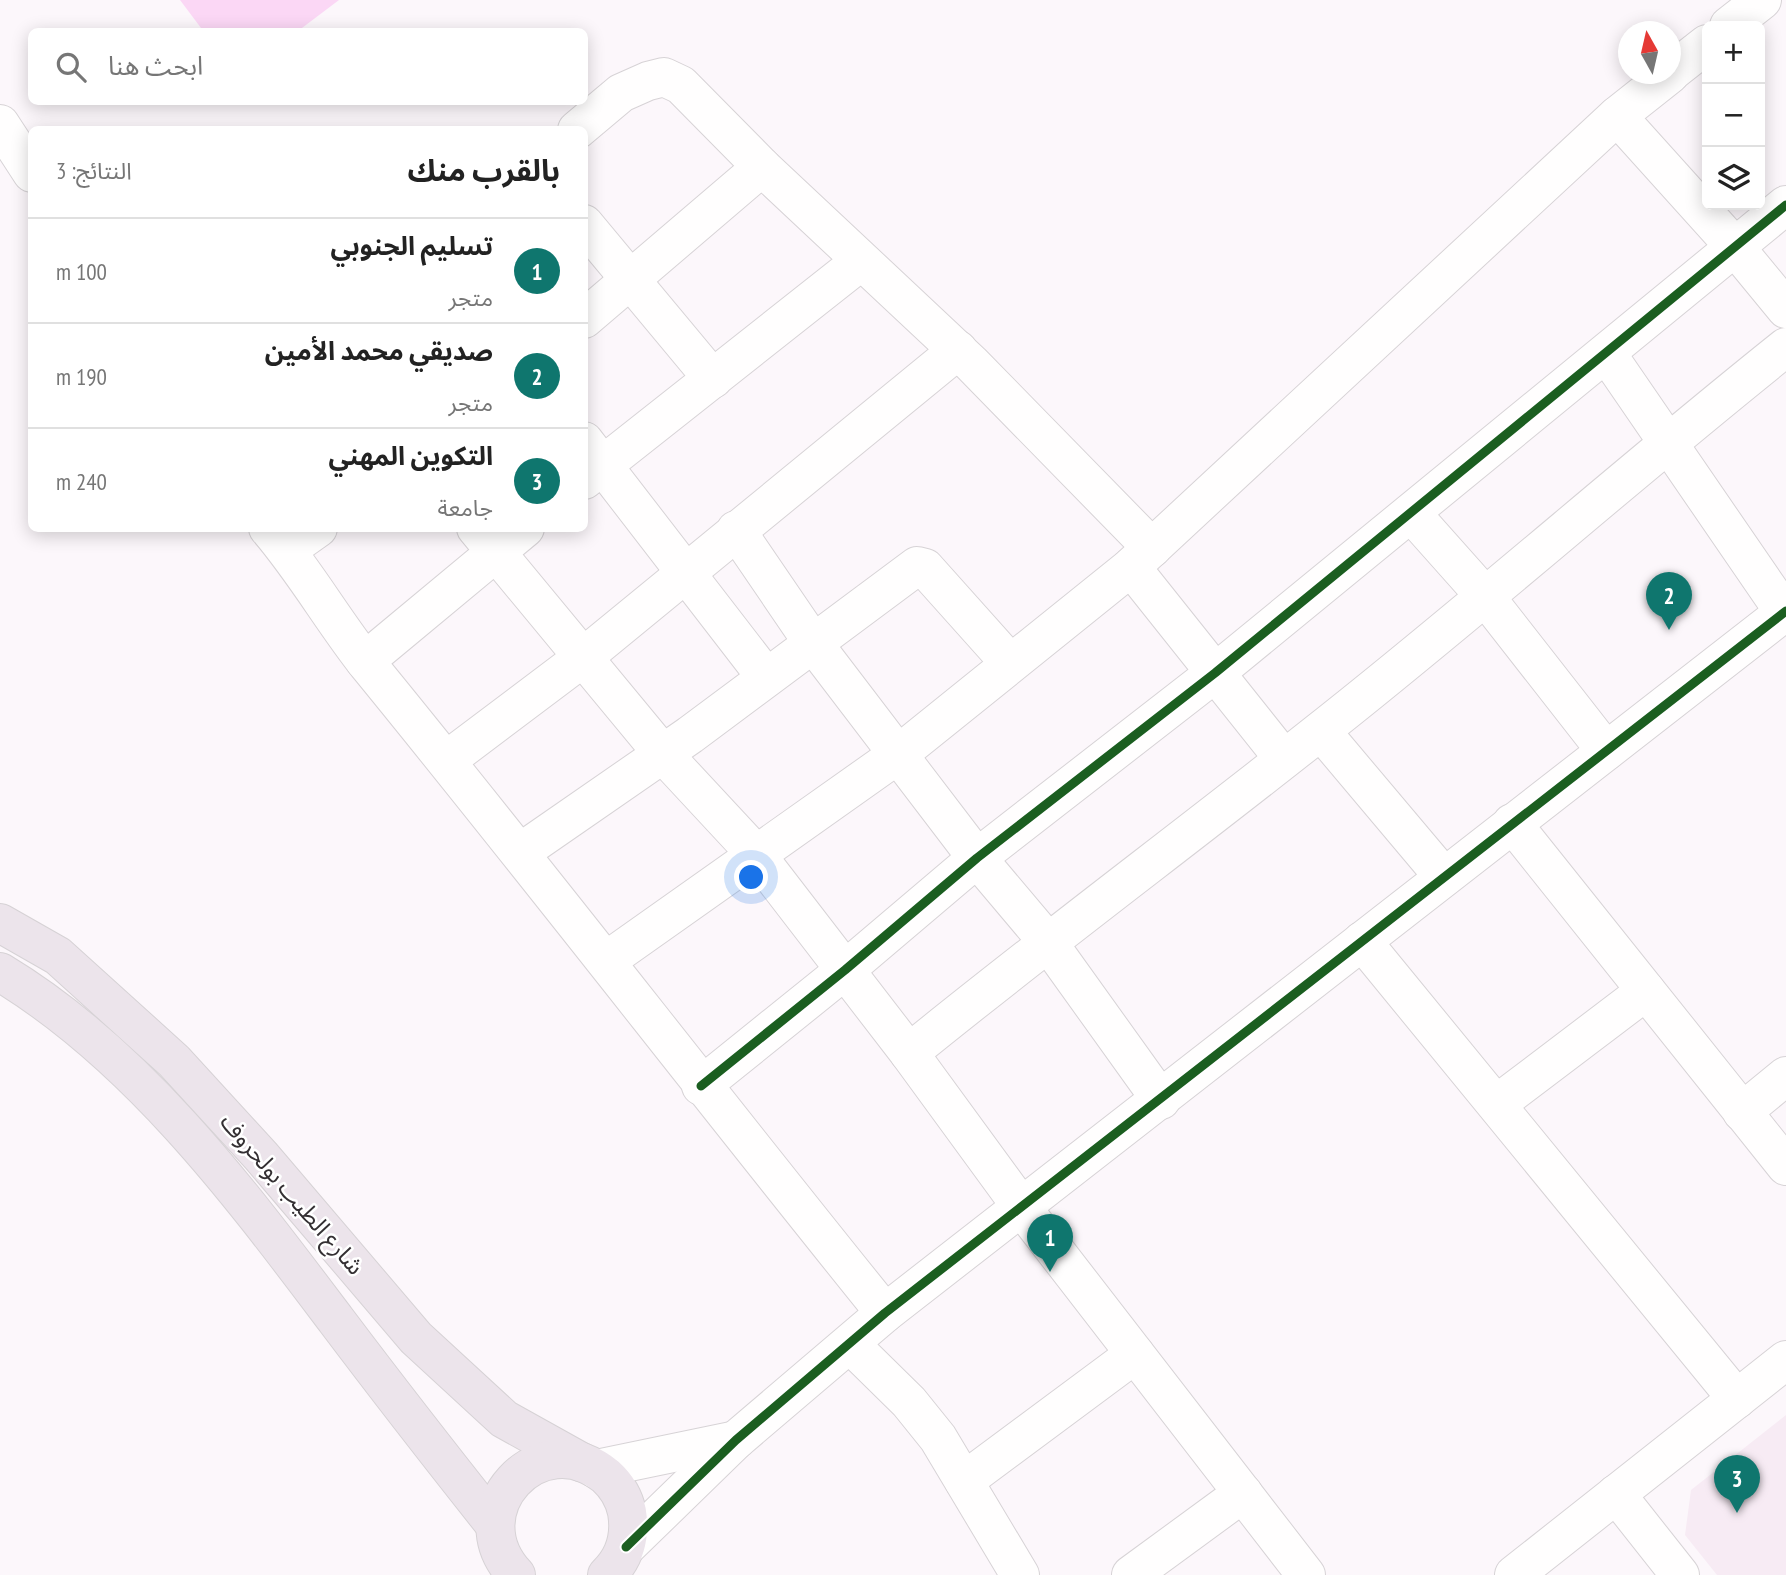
<!DOCTYPE html>
<html lang="ar">
<meta charset="utf-8">
<style>
:root{--surface:#fff;--page:#f6f6f6;--text:#222;--muted:#767676;--line:#e0e0e0;--accent:#0f766e}
body{margin:0;font-family:"PT Sans Narrow","Noto Sans Arabic",sans-serif;background:var(--page);color:var(--text);direction:rtl}
.controls{position:absolute;right:21px;top:21px;display:grid;overflow:hidden;border-radius:10px;box-shadow:0 4px 18px #0003}
.controls button{width:63px;height:63px;display:grid;place-items:center;padding:0;border:0;border-bottom:2px solid var(--line);background:var(--surface);color:var(--text);font:35px sans-serif}
.compass{position:absolute;left:1618px;top:21px;width:63px;height:63px;border-radius:50%;background:var(--surface);box-shadow:0 4px 18px #0003;rotate:352deg}
.you{position:absolute;left:752px;top:878px;width:24px;height:24px;margin:-18px;border:5px solid #fff;border-radius:50%;background:#1a73e8;box-shadow:0 0 0 10px #1a73e833}
.badge{display:grid;place-items:center;width:46px;height:46px;border-radius:50%;background:var(--accent);color:#fff;font-size:23px;font-weight:700}
.pin{position:absolute;translate:-50% -58px;filter:drop-shadow(0 2px 4px #0008)}
.pin::after{content:'';position:absolute;top:37px;width:24px;height:21px;background:inherit;clip-path:polygon(0 0,100% 0,50% 100%)}
.list{margin:0;padding:0;list-style:none}
h2{display:flex;justify-content:space-between;align-items:center;height:91px;margin:0;padding:0 28px;font-size:30px}
h2 small{font-size:23px;font-weight:400;color:var(--muted)}
.list li{display:grid;grid-template-columns:46px 1fr auto;gap:21px;align-items:center;box-sizing:border-box;height:105px;padding:0 28px;border-top:2px solid var(--line)}
.list b{display:block;font-size:26px;white-space:nowrap}
.list p{margin:0;font-size:23px;white-space:nowrap;color:var(--muted)}
.list em{font-size:23px;font-style:normal;color:var(--muted)}
.icon{flex:none;width:38px;height:38px;fill:none;stroke:currentColor;stroke-width:2;stroke-linecap:round;stroke-linejoin:round}
.map{position:relative;flex:none;width:1786px;height:1575px;overflow:hidden;direction:ltr}
.search{position:absolute;background:var(--surface);box-shadow:0 4px 18px #0003;left:28px;top:28px;width:560px;height:77px;display:flex;align-items:center;gap:18px;box-sizing:border-box;padding:0 24px;border-radius:10px;color:var(--muted);font-size:26px}
.panel{position:absolute;background:var(--surface);box-shadow:0 4px 18px #0003;left:28px;top:126px;width:560px;height:406px;border-radius:10px;direction:rtl}
.map>svg:first-child{display:block}
</style>
<div class="map">
<svg width="1786" height="1575" viewBox="0 0 1786 1575">
<rect width="100%" height="100%" fill="#fcf7fb"/>
<path fill="#f7ebf4" d="M1786 1415V1575H1717L1685 1535 1691 1490Z"/>
<path fill="#fbd7f5" d="M180 0H339L298 31 204 32Z"/>
<g fill="none" stroke-linecap="round" stroke-linejoin="round">
<g stroke="#d7d3d6" stroke-width="40">
<g id="minor">
<path d="M1729 26 1762 0"/>
<path d="M1670 73 1707 44"/>
<path d="M1617 116 1735 247 1786 309"/>
<path d="M0 124 32 173"/>
<path d="M577 130 621 93 648 81 664 77 681 85 762 167 971 363 1152 548"/>
<path d="M584 224 713 379"/>
<path d="M584 319 762 167"/>
<path d="M1607 354 1784 612"/>
<path d="M584 441 766 677"/>
<path d="M584 480 861 261"/>
<path d="M1411 513 1484 595 1606 751"/>
<path d="M268 528C305 571 333 621 368 665 543 879 711 1098 885 1313"/>
<path d="M476 528 663 754 755 853 909 1053 1023 1209 1306 1575"/>
<path d="M736 530 813 643 977 858 1047 941 1161 1100"/>
<path d="M287 550 318 528"/>
<path d="M1131 567 1284 759"/>
<path d="M365 661 525 528"/>
<path d="M1321 731 1444 877"/>
<path d="M447 760 581 659 958 350"/>
<path d="M1512 823 1786 1166"/>
<path d="M521 852 690 735 917 566 925 568 1010 663"/>
<path d="M1362 941 1737 1399"/>
<path d="M606 961 900 753 1131 567 1617 116 1670 74"/>
<path d="M909 1053C1044 943 1183 840 1319 732 1478 607 1628 473 1786 347"/>
<path d="M701 1086 845 970 977 858 1215 673 1786 205"/>
<path d="M1497 1104 1646 991"/>
<path d="M1742 1112 1786 1076"/>
<path d="M851 1345 909 1402 938 1438 1020 1575"/>
<path d="M596 1469 736 1440"/>
<path d="M964 1481 1135 1354"/>
<path d="M1616 1494 1680 1575"/>
<path d="M626 1547 736 1440 885 1313 1786 611"/>
<path d="M1131 1575 1243 1493"/>
<path d="M1514 1575 1786 1360"/>
</g>
</g>
<g stroke="#d6d2d5" stroke-width="40">
<g id="major">
<path d="M0 923 58 956 174 1061 261 1156 416 1338 504 1419 583 1463"/>
<path d="M0 972C138 1055 241 1194 336 1320 388 1389 441 1457 495 1525"/>
<path d="M516 1575C456 1511 540 1421 606 1476 617 1486 624 1498 627 1512 631 1536 625 1558 607 1575"/>
</g>
</g>
<use href="#minor" stroke="#fffefe" stroke-width="38"/>
<use href="#major" stroke="#ece4eb" stroke-width="38"/>
<g stroke="#fff" stroke-width="13">
<g id="cycleway">
<path d="M701 1086 845 970 977 858 1215 673 1786 205"/>
<path d="M626 1547 736 1440 885 1313 1786 611"/>
</g>
</g>
<use href="#cycleway" stroke="#1b5e20" stroke-width="9"/>
</g>
<g text-anchor="middle" stroke-width="5" stroke-linejoin="round" paint-order="stroke">
<g font-size="24" fill="#343033" stroke="#fff">
<text transform="translate(292 1194) rotate(49)" y="8">شارع الطيب بولحروف</text>
</g>
</g>
</svg>
<div class="controls">
<button>+</button>
<button>−</button>
<button><svg class="icon" aria-label="layers" viewBox="0 0 24 24"><path d="M12 4l9 5-9 5-9-5zM3 14l9 5 9-5"/></svg></button>
</div>
<svg class="compass" viewBox="-18 -18 36 36"><path d="M0-13l5 13h-10z" fill="#e53935"/><path d="M0 13l5-13h-10z" fill="#767676"/></svg>
<div class="you"></div>
<div class="pin badge" style="left:1050px;top:1272px">1</div>
<div class="pin badge" style="left:1669px;top:630px">2</div>
<div class="pin badge" style="left:1737px;top:1513px">3</div>
<div class="search"><svg class="icon" aria-label="search" viewBox="0 0 24 24"><circle cx="10" cy="10" r="6"/><path d="M15 15l6 6"/></svg>ابحث هنا</div>
<section class="panel">
<h2>بالقرب منك<small>النتائج: 3</small></h2>
<ul class="list">
<li><span class="badge">1</span><div><b>تسليم الجنوبي</b><p>متجر</p></div><em>100 m</em></li>
<li><span class="badge">2</span><div><b>صديقي محمد الأمين</b><p>متجر</p></div><em>190 m</em></li>
<li><span class="badge">3</span><div><b>التكوين المهني</b><p>جامعة</p></div><em>240 m</em></li>
</ul>
</section>
</div>
